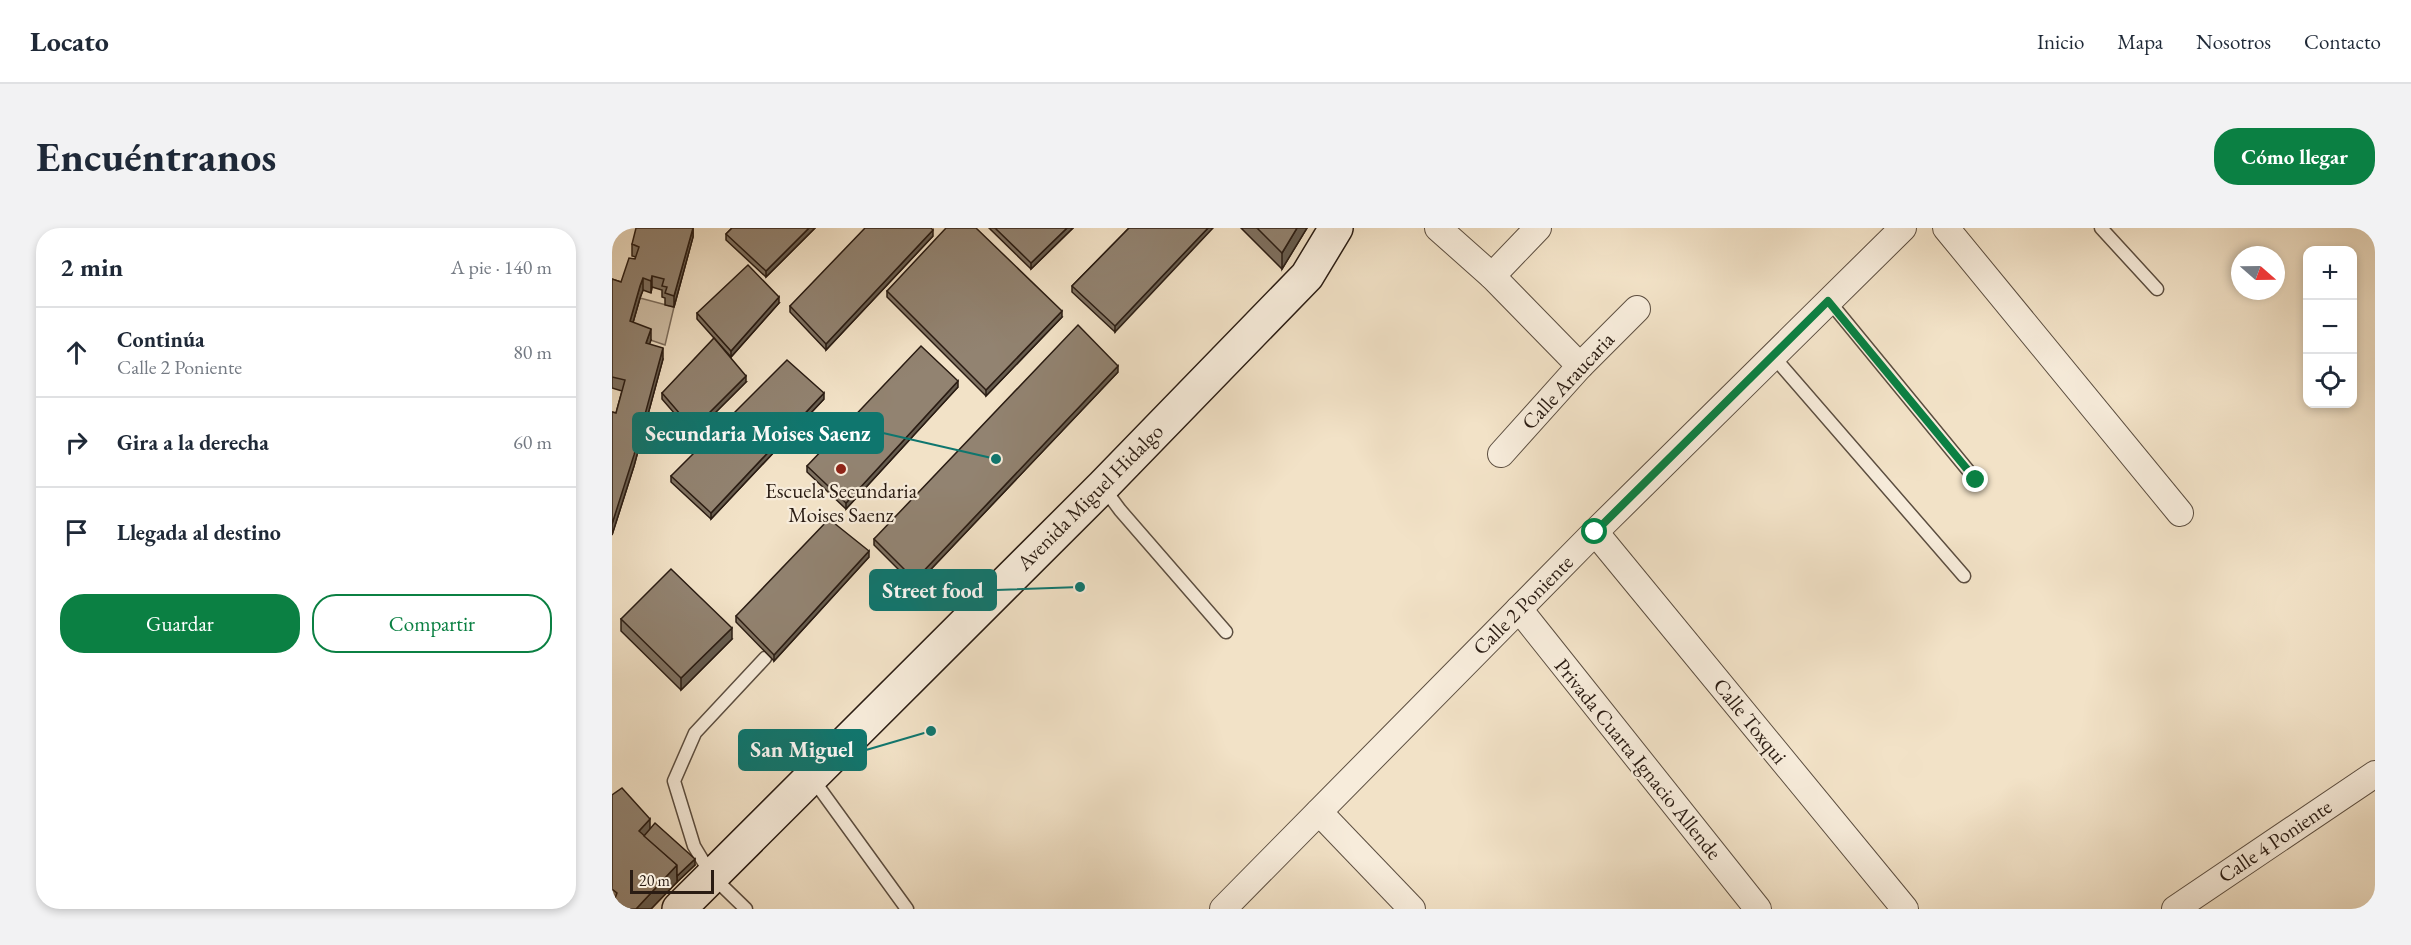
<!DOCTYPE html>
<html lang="es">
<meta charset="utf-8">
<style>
:root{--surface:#fff;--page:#f2f2f3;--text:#1f2937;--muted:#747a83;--line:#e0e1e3;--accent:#0b8043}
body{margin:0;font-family:"EB Garamond",serif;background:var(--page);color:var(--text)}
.controls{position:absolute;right:18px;top:18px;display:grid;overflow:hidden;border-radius:12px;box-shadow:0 3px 9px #0003}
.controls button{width:54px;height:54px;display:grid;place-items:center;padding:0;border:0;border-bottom:2px solid var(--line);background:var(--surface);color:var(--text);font:30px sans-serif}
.compass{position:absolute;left:1619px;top:18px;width:54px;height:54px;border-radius:50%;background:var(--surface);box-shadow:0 3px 9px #0003;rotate:110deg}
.scale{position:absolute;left:18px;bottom:15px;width:84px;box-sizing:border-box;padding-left:6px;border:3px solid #2a1c13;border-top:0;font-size:16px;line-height:21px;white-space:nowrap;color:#2a1c13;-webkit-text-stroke:4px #f7ecdb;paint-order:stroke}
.stop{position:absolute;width:18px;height:18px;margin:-14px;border:4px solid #0b8043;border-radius:50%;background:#fff}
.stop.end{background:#0b8043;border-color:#fff;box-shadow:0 2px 6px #0008}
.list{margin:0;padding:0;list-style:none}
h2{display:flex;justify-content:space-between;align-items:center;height:78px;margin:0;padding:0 24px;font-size:26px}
h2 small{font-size:20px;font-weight:400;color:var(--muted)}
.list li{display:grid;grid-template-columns:39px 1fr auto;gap:18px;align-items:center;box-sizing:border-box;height:90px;padding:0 24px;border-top:2px solid var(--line)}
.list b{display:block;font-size:22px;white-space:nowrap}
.list p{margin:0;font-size:20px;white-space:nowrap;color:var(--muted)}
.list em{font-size:20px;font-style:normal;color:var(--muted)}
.actions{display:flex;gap:12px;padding:18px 24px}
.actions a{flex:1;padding:14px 0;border:2px solid var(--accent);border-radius:24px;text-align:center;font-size:21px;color:var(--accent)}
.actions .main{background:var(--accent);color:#fff}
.icon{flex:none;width:33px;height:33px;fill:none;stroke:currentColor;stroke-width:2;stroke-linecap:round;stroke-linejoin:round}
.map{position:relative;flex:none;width:1763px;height:681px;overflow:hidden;border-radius:24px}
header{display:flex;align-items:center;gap:36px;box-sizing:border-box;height:84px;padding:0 30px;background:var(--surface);border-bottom:2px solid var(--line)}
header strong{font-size:28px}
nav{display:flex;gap:33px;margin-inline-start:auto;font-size:21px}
.intro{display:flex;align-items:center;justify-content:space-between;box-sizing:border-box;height:144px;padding:0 36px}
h1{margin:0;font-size:42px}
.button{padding:15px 27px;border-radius:24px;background:var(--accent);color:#fff;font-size:21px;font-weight:700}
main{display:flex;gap:36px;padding:0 36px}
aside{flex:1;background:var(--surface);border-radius:24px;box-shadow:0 3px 9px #0003}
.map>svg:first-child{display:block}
</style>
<header>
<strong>Locato</strong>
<nav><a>Inicio</a><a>Mapa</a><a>Nosotros</a><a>Contacto</a></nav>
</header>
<div class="intro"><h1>Encuéntranos</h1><a class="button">Cómo llegar</a></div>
<main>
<aside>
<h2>2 min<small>A pie · 140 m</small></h2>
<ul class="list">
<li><svg class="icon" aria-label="ahead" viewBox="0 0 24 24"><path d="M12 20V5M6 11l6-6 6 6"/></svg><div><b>Continúa</b><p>Calle 2 Poniente</p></div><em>80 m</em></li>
<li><svg class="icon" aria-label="right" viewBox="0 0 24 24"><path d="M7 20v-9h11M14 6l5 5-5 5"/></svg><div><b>Gira a la derecha</b></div><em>60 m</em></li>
<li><svg class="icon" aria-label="arrive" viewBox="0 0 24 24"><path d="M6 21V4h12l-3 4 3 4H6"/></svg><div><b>Llegada al destino</b></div></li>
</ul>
<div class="actions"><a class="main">Guardar</a><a>Compartir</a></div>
</aside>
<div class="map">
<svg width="1763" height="681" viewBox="0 0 1763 681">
<rect width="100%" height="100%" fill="#f2e2c7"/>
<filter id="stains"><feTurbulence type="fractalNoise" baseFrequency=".00333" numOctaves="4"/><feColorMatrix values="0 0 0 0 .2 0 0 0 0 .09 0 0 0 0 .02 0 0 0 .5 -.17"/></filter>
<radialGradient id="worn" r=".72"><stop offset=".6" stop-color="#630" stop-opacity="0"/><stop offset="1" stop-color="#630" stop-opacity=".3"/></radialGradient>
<path fill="#d0c0a8" stroke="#7d6e5e" stroke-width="1.5" d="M28 70 62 79 53 117 18 105Z"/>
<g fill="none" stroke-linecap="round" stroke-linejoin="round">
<g stroke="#5c4e40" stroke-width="15">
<g id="lane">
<path d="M1489 0 1545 61"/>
<path d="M1217 73 1364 252"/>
<path d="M1161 128 1352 348"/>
<path d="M491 259 508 282 614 404"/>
<path d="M200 550 295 681"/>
<path d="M134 681 100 648 82 618 62 553 83 505 153 430"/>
</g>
</g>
<g stroke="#5c4e40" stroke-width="28">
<g id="street">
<path d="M826 0 880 48 968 138"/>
<path d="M1334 0 1568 285"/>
<path d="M880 48 926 0"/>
<path d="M889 226 968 138 1025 81"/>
<path d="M983 304 1293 681"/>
<path d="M907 381 1146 681"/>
<path d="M707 584 800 681"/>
<path d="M611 681 983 304 1291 0"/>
<path d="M1563 681 1763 546"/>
</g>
</g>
<g stroke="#2a1c13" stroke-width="36">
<path id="secondary" d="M67 681 491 258 695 48 724 0"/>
</g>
<use href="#lane" stroke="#f7ecdb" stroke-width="12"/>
<use href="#street" stroke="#f7ecdb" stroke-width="26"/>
<use href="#secondary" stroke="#f7ecdb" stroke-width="33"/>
</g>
<g fill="#7e7161" stroke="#2a1c13" stroke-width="1.5">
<path d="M81 0V9L62 79 53 77V70L50 69V62L40 59 39 65 31 62 28 70 21 94 39 112 37 116 51 131 22 238 0 307V184L4 185 10 163 0 160V51L9 54 23 31 24 29 20 28V16Z"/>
<path d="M120 0H203L154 49 114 12V6Z"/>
<path d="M377 0H461L419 41Z"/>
<path d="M517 0 503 104 460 64V58Z"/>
<path d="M629 0H695L670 41Z"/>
<path d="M321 8 214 122 178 84V78Z"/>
<path d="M275 63 450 89 374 168 275 69Z"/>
<path d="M167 75 119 129 85 91V85Z"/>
<path d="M506 144 303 358 262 317V311Z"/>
<path d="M134 154 81 207 50 171V165Z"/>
<path d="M346 159 234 281 195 244V238Z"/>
<path d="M212 171 99 291 59 254V248Z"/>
<path d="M257 329 162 433 124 394V388Z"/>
<path d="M9 391 120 411 69 462 9 403Z"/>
<path d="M0 567 38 602 83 637 65 654 39 681H2V679L0 678Z"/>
</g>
<g fill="#665c4f" stroke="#2a1c13" stroke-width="1.5">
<path d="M81 0V9L62 79V68Z"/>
<path d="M197 0H203L154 49V43Z"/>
<path d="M455 0H461L419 41V35Z"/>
<path d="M596 0H601L503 104V98Z"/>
<path d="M685 0H695L670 41V25Z"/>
<path d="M321 2V8L214 122V116Z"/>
<path d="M40 48V59L39 65V53Z"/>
<path d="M31 50V62L28 70 18 105V93L28 58Z"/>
<path d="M167 69V75L119 129V123Z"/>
<path d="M450 83V89L374 168V162Z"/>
<path d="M39 101V112L34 127V115Z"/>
<path d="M51 120V131L22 238 0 307V296Z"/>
<path d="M506 138V144L303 358V352Z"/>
<path d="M134 148V154L81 207V201Z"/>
<path d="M346 153V159L234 281V275Z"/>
<path d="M212 165V171L99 291V285Z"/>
<path d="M257 323V329L162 433V427Z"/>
<path d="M120 400V411L69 462V450Z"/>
<path d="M38 591V608L30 616 27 603Z"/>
<path d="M83 631V637L65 654V648Z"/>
<path d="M65 637V654L39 681H24Z"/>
</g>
<g fill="#928371" stroke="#2a1c13" stroke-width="1.5">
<path d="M24 0H81L62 68 53 65 55 59 50 58 52 51 40 48 39 53 31 50 28 58 18 93 39 101 34 115 51 120 22 227 0 296V184L4 185 13 152 0 149V51L9 54 17 30 23 31 27 19 20 16Z"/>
<path d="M120 0H197L154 43 114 6Z"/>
<path d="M253 0H319L321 2 214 116 178 78Z"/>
<path d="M334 0H364L450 83 374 162 275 63Z"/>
<path d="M383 0H455L419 35Z"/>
<path d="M517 0H596L503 98 460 58Z"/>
<path d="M645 0H685L670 25Z"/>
<path d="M136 37 167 69 119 123 85 85Z"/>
<path d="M466 97 506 138 303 352 262 311Z"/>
<path d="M102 110 134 148 81 201 50 165Z"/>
<path d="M309 118 346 153 234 275 195 238Z"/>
<path d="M175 132 212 165 99 285 59 248Z"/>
<path d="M217 291 257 323 162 427 124 388Z"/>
<path d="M59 341 120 400 69 450 9 391Z"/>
<path d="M10 560 38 591 27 603 65 637 24 681H13L2 673 5 665 0 661V567Z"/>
<path d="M43 595 83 631 65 648V637L32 608Z"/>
</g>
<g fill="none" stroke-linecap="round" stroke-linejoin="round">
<path stroke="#0b8043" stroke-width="8" d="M983 304 1216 73 1364 252"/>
</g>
<circle fill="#8f2418" stroke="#f7ecdb" stroke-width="2" cx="229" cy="241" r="6"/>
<g text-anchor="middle" stroke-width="4.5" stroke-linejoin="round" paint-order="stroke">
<g font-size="21" fill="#2a1c13" stroke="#f7ecdb">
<text transform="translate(956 153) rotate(-47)" y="7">Calle Araucaria</text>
<text transform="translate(478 269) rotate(-45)" y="7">Avenida Miguel Hidalgo</text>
<text transform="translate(911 377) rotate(-45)" y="7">Calle 2 Poniente</text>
<text transform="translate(1138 493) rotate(51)" y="7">Calle Toxqui</text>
<text transform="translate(1026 531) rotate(51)" y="7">Privada Cuarta Ignacio Allende</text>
<text transform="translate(1663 613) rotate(-34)" y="7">Calle 4 Poniente</text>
</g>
<g font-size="21" fill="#2a1c13" stroke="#f7ecdb">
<text x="229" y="270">Escuela Secundaria<tspan x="229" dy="24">Moises Saenz</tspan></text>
</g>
</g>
<path fill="none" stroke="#0f766e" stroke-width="2" d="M384 231L271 205M468 359L384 362M319 503L254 522"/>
<g fill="#0f766e" stroke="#f7ecdb" stroke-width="2">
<circle cx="384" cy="231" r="6"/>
<circle cx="468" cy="359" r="6"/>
<circle cx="319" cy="503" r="6"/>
</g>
<g fill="#0f766e" stroke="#0f766e" stroke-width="2">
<rect x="21" y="185" width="250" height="40" rx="6"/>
<rect x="258" y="342" width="126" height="40" rx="6"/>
<rect x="127" y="502" width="127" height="40" rx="6"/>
</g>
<g font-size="22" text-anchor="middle" font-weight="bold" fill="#fff">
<text x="146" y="213">Secundaria Moises Saenz</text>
<text x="321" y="370">Street food</text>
<text x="190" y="529">San Miguel</text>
</g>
<rect width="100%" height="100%" filter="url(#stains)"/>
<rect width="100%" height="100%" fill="url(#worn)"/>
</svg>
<div class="controls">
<button>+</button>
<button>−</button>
<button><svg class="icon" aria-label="locate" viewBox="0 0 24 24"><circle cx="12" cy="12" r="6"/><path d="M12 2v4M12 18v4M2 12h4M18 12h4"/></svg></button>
</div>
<svg class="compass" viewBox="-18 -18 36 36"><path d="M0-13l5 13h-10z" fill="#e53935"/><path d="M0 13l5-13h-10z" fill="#747a83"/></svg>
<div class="scale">20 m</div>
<div class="stop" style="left:983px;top:304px"></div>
<div class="stop end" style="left:1364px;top:252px"></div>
</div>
</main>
